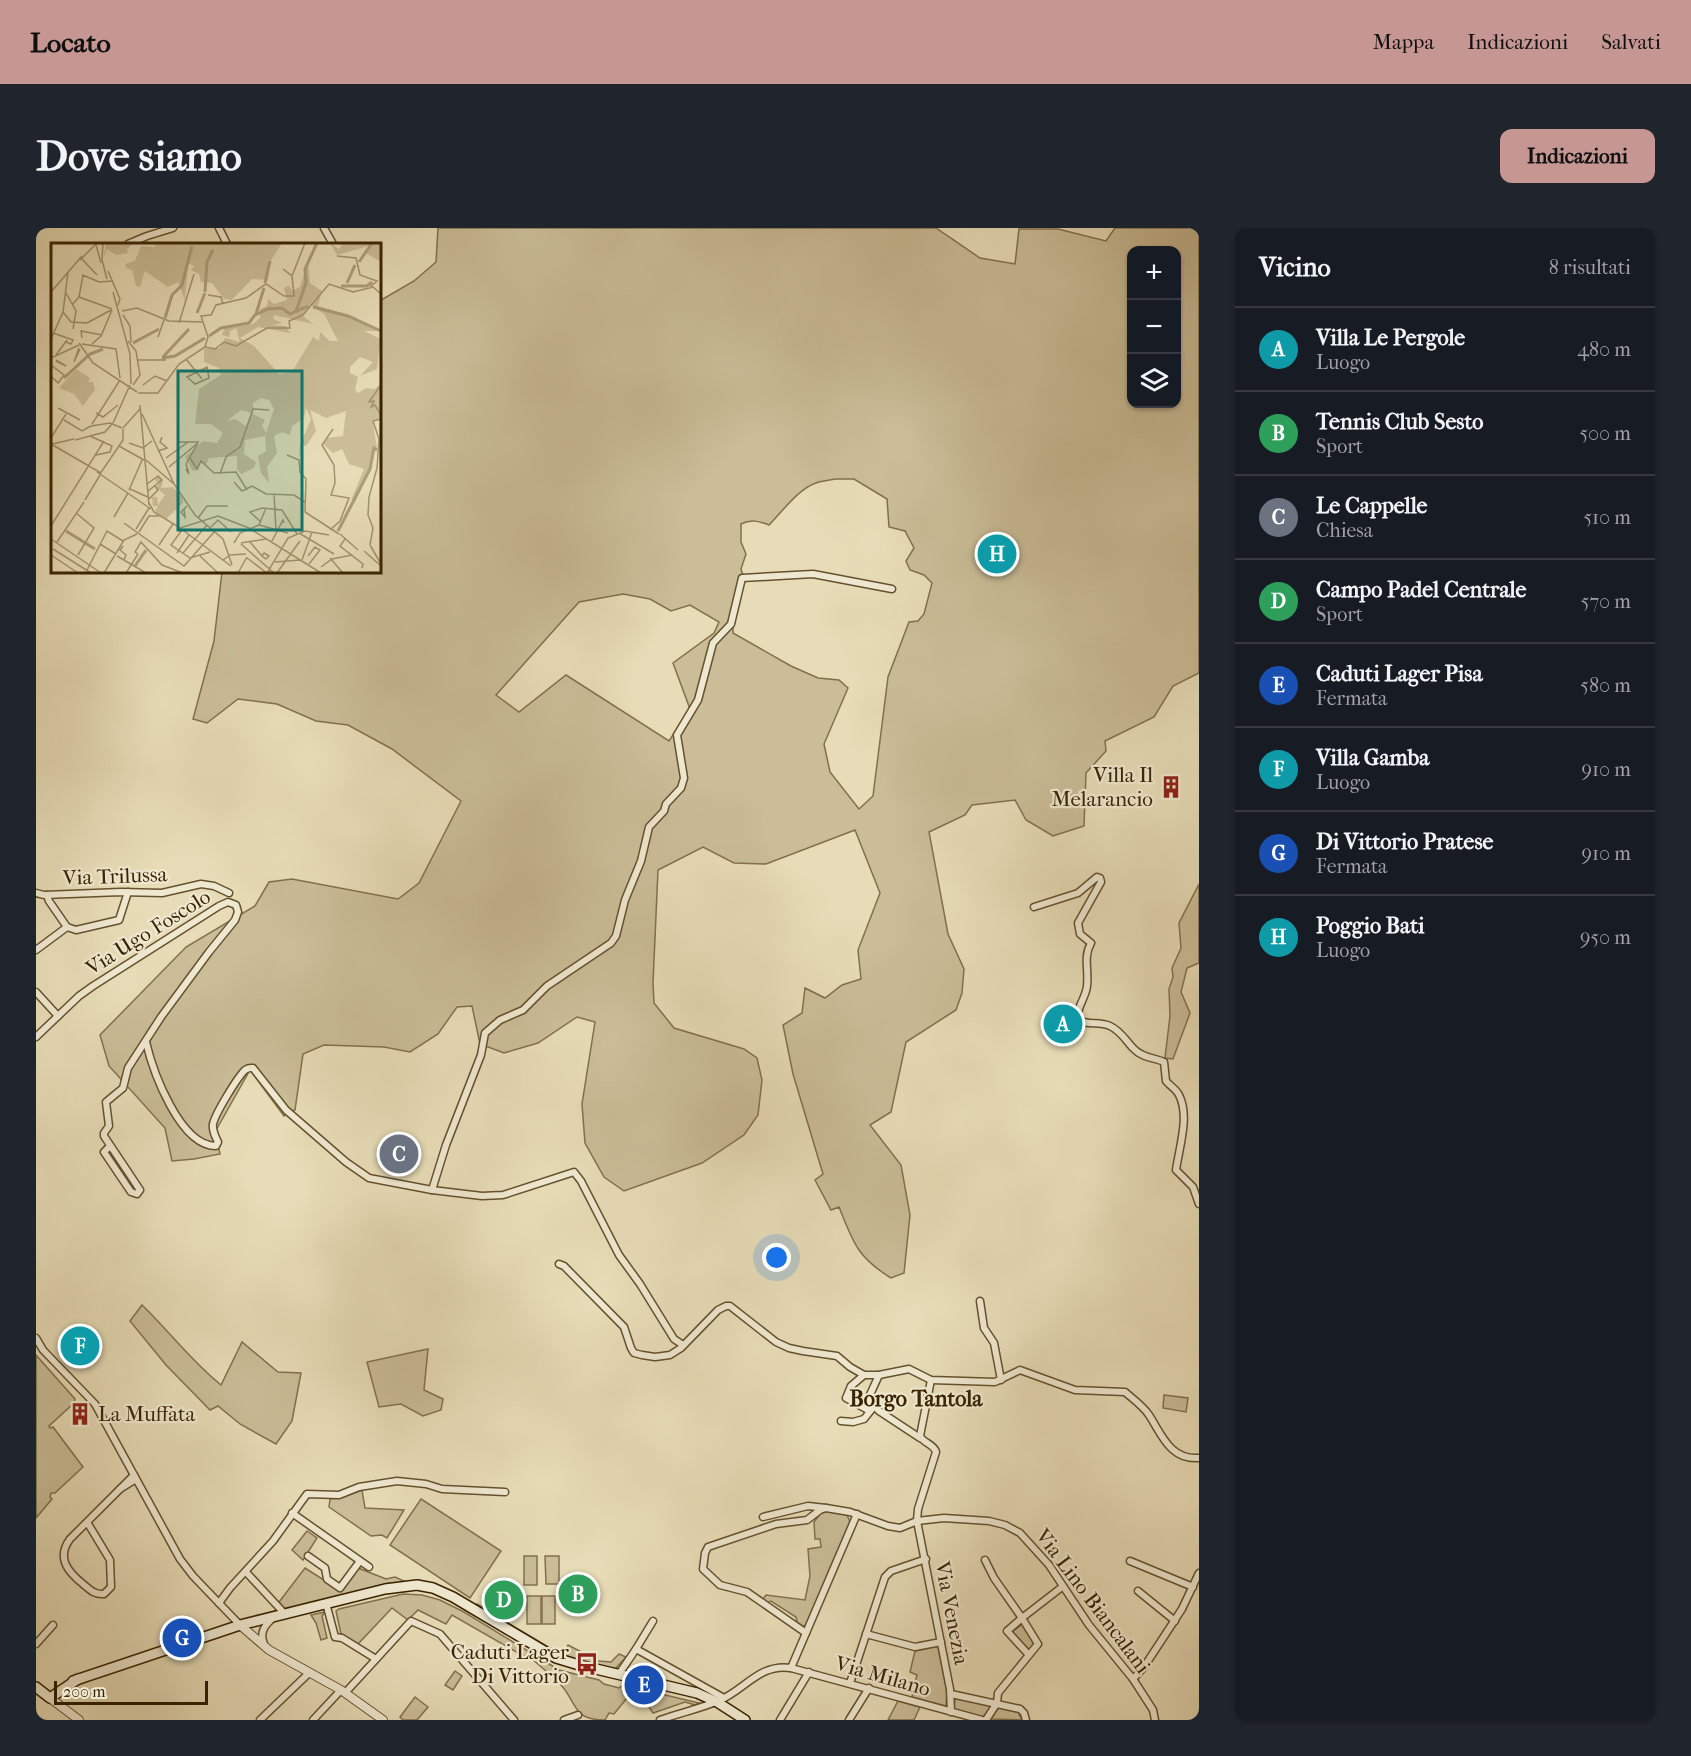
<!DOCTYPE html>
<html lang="it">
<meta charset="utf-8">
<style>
:root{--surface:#171b24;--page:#20242c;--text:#f1f3f6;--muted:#9ea1a6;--line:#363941;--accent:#c59692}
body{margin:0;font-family:"IM FELL French Canon",serif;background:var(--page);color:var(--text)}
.controls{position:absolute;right:18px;top:18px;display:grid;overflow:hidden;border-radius:12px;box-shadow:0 2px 4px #0004}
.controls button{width:54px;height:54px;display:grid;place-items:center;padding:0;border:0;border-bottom:2px solid var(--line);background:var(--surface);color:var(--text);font:30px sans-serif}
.scale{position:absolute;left:18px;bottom:15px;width:154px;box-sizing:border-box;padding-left:6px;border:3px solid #3a2301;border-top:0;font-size:16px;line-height:21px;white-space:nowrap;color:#3a2301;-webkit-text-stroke:4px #efe8d0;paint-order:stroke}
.you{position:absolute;left:741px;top:1030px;width:21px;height:21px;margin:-15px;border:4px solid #fff;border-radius:50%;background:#1a73e8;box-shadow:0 0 0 9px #1a73e833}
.badge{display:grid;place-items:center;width:39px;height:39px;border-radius:50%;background:var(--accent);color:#fff;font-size:20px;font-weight:700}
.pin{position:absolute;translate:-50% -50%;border:3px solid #fff;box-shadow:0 2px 6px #0006}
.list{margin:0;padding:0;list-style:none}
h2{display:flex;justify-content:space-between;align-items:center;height:78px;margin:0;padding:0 24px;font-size:26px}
h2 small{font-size:20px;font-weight:400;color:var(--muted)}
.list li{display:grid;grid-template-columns:39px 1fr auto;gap:18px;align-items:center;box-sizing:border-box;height:84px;padding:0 24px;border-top:2px solid var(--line)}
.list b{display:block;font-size:22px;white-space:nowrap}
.list p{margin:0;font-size:20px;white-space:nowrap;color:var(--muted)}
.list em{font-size:20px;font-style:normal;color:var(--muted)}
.icon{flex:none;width:33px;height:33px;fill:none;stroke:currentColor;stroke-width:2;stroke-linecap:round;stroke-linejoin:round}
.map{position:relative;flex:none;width:1163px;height:1492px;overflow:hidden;border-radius:12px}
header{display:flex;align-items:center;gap:36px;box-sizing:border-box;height:84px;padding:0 30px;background:var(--accent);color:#111}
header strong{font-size:28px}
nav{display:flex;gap:33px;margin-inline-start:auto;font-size:21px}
.intro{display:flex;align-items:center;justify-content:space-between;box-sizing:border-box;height:144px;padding:0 36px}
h1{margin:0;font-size:42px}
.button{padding:15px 27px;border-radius:12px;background:var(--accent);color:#111;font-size:21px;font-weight:700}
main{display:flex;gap:36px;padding:0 36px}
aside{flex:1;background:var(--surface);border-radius:12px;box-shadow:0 2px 4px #0004}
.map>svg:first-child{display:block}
</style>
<header>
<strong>Locato</strong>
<nav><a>Mappa</a><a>Indicazioni</a><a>Salvati</a></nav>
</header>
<div class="intro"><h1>Dove siamo</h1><a class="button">Indicazioni</a></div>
<main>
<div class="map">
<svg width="1163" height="1492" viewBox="0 0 1163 1492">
<rect width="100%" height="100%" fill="#e7dcb7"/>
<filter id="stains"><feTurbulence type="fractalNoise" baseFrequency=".00333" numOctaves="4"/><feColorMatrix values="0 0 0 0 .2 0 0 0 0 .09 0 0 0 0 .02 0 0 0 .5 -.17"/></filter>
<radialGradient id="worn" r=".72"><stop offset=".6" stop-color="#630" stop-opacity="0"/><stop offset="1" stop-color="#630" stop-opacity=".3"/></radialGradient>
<g fill="#cabd98" stroke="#82704c" stroke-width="1.5" fill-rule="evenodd">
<path d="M402 0H900L944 30 979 36 983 1H1022L1070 13 1079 0H1163V445L1137 458 1118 489 1069 513 1070 523 1050 545 1048 598 1017 608 990 592 979 572 936 577 929 587 893 604 912 706 928 741 926 765 920 782 870 814 855 884 834 897 865 937 874 987 868 1045 855 1050C821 1029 817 1014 803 979L795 982 779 952 787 946 757 846 747 797 766 785 769 760 789 770 806 757 825 751 822 722 844 665 819 602 730 636 698 635 667 619 622 642 617 755 618 775 638 800 708 821 721 830 726 852 722 887 708 907 666 935 588 963 568 949 549 915 546 876 559 794 541 789 502 815 468 825 444 816 436 778 421 779 402 806 374 824 348 819 288 817 267 826 259 882 248 888 214 842 179 904 184 926 158 931 136 933 129 900 73 838 64 807 150 719 219 678 233 654 256 651 362 671 383 655 425 573 356 521 312 497 280 493 241 476 202 471 171 495 157 491 178 413 186 344H344V71H347L378 53 400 34ZM1096 22H1140V176H1096ZM800 251H818L851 271 853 299 869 303 878 320 870 333 874 342 888 347 896 355 888 386 882 393 873 394 852 449 837 568 823 581 794 544 788 516 812 460 803 452 782 450 755 438 697 405V379L709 354 705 341 710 326 705 314V296C715 291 723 293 733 297 746 284 762 261 780 255 786 253 794 252 800 251ZM587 366 614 371 635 383 654 377 683 394 678 405 637 435 654 481 633 513 530 447 483 484 460 467 543 374Z"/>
<path d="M1163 656V735L1151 740 1145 764 1154 785 1137 831 1129 830 1134 788 1133 761 1137 749 1136 740 1145 720 1143 695Z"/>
<path d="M106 1077C133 1103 156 1134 185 1157L206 1114 242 1144 265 1145 256 1193 240 1216 204 1196 182 1178 174 1182 130 1137 94 1093Z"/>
<path d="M392 1121 388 1162 407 1171 405 1182 387 1188 365 1176 343 1179 331 1134Z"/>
<path d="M0 1127 39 1171 38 1175 13 1198 14 1200 17 1199 47 1239 19 1265H15L14 1269 16 1271 0 1290Z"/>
<path d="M1128 1167 1152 1170 1150 1184 1127 1180Z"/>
<path d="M326 1262 329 1280 368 1282 351 1310 346 1307 335 1308 293 1279 294 1271 305 1270Z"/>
<path d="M385 1271 465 1323 434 1370 354 1317Z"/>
<path d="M789 1283 811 1287 814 1294 770 1397 767 1398 761 1394 760 1389 735 1373 731 1375 727 1371 730 1367 769 1372 774 1348 772 1321 785 1319 784 1311H779L778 1294 785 1285Z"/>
<path d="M271 1303 281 1310 267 1332 256 1322Z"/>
<rect x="488" y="1328" width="13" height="29"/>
<path d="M509 1328H523V1356H510Z"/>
<path d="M269 1340 305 1363 322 1340 350 1351 359 1349 370 1354 354 1355 249 1382 243 1374Z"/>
<path d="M367 1366 386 1367 404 1372 428 1384 523 1442 563 1452 568 1456 583 1460 587 1457 663 1475 659 1477 649 1474 617 1485 605 1467 591 1470 578 1486 573 1485 569 1492C536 1492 542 1476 525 1457 515 1446 503 1438 493 1428L489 1429 416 1387 410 1396 382 1382 372 1392 356 1380 322 1416 305 1406 300 1383 303 1381Z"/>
<rect x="491" y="1368" width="14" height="28"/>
<rect x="506" y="1368" width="13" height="28"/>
<path d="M441 1376 512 1419 528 1426 532 1417 563 1433 575 1434 583 1426 590 1429 580 1440 574 1442 523 1427 439 1378Z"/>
<path d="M289 1384 286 1388 291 1410 285 1412 280 1395 275 1387Z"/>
<path d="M988 1395 1001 1416 993 1422 976 1404Z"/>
<path d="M902 1418 911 1464 910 1478 876 1469 881 1447 874 1444 879 1423Z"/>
<path d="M419 1443 426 1448 417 1462 409 1457Z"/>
<path d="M379 1469 392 1479 381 1492H367L364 1489Z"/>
<path d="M919 1469 955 1477V1479L947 1489 918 1481Z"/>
<path d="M862 1473 884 1479 878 1492H852Z"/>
<path d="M963 1479 982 1484 986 1492 955 1491Z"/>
</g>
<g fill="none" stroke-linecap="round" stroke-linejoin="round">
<g stroke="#65512e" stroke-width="9">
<g id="minor">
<path d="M183 0 191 16"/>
<path d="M288 0 297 16"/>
<path d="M92 16 111 8 137 0"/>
<path d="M0 665 8 667 85 664 126 665 165 656 178 658 193 665"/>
<path d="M11 667 13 673 31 699"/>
<path d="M998 679 1042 665 1061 649 1064 650 1065 654 1042 695 1044 706 1055 715C1047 729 1053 742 1051 758 1050 770 1040 779 1042 791"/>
<path d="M0 722 31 699 40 702 83 692 92 664"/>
<path d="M0 764 22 788"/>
<path d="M1017 787 1042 791"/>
<path d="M1042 791C1050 798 1063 793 1074 798 1085 803 1090 813 1098 821 1106 830 1120 830 1128 834L1130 853C1134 858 1140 861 1143 867 1154 888 1143 920 1140 942L1157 959 1163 976"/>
<path d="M0 809 43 768 57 758 183 678 192 674 200 677 202 684 199 692 173 724 125 789 92 840 87 860 70 874 73 898 68 905V908L104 962 101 966 95 964 68 924 74 918"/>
<path d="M110 814C117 844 144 918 180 918L182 914C179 908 176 902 177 896 179 886 201 850 209 842 213 839 213 840 217 840L250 882 310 934 333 950 396 962 446 968 467 967 538 944 545 953 583 1027 604 1056 638 1111 647 1117"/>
<path d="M396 962 410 917 445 827 449 805 464 792 487 782 511 758 575 715 580 708 589 672 605 633 613 599 628 583 630 576 645 560 648 550 641 507 662 472 677 415 695 396 706 350 777 346 856 361"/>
<path d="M523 1036 528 1038 588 1099 595 1120 598 1125 606 1127 619 1129 634 1127 645 1120 682 1082 690 1078H694L740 1114 753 1120 767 1123 801 1128 814 1139 828 1147H843L873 1141 895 1152 959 1154 984 1142 1039 1162 1089 1164C1097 1171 1107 1178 1113 1187 1126 1207 1134 1232 1163 1230"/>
<path d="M944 1073 948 1100 958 1115 965 1152"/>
<path d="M0 1110 7 1122 59 1176 144 1331 157 1348 204 1397"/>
<path d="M828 1147 815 1158 810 1170 834 1183"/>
<path d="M843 1147 832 1171 843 1183 884 1210"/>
<path d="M895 1152 884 1208C887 1215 898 1216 900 1224L882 1281 881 1293 914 1461 915 1484"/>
<path d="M805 1193 817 1194 828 1191 836 1181"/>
<path d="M98 1247 84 1261 100 1251"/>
<path d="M256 1285 333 1339"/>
<path d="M727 1289 772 1278 790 1280"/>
<path d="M51 1294 74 1332 75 1359 68 1366C59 1367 54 1362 47 1356 32 1344 20 1330 34 1311L84 1261"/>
<path d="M272 1328 289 1340 291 1351 304 1360 324 1333"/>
<path d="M949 1332 958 1350 986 1390 1026 1359"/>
<path d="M1094 1333 1157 1359"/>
<path d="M210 1344 248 1385"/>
<path d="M1102 1363 1139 1393"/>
<path d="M183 1375 194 1360 237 1313 271 1266 303 1267 323 1259 361 1253 390 1256 406 1261 469 1264"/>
<path d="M290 1375 299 1409 306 1410 340 1431"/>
<path d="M617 1393 600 1421 688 1470"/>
<path d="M770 1405 711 1364 684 1357 667 1341 669 1325 672 1319 740 1296 771 1292 784 1282 790 1280 814 1284 852 1298 864 1300 881 1293 908 1290 953 1293 969 1297 984 1305 1013 1337 1053 1397 1097 1451 1117 1482 1119 1492"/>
<path d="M830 1406 879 1419 905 1414"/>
<path d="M0 1416 17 1397"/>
<path d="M228 1416C223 1404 229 1397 238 1389"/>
<path d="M755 1440 946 1492"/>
<path d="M583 1446 600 1421"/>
<path d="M1097 1451 1108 1439 1146 1381 1163 1345"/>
<path d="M814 1455 849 1349 855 1343 890 1331"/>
<path d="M309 1465 375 1393 404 1406 478 1492"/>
<path d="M915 1466 984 1481 988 1485 990 1492"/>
<path d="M224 1492 273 1445"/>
<path d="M277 1492 305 1462"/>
<path d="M528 1492 542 1487"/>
<path d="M624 1492C643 1485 663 1481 682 1473 708 1463 723 1435 755 1440L821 1286"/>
<path d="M744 1492 773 1444"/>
<path d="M813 1492 833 1460"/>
<path d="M950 1492 961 1475 962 1465 1002 1416 986 1390 971 1403 993 1427"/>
</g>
</g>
<g stroke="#65512e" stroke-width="10">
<g id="tertiary">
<path d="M204 1397 233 1422 305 1462 347 1492"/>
<path d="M14 1470 43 1492"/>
</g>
</g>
<g stroke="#3a2301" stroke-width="12">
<g id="secondary">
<path d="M37 1453 204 1397 349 1361 381 1357 397 1360 417 1369 520 1430 543 1437 661 1465 681 1474 709 1492"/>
<path d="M0 1459 14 1470 42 1451"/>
</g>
</g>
<use href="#minor" stroke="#efe8d0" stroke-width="6"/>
<use href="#tertiary" stroke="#efe8d0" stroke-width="8"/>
<use href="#secondary" stroke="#efe8d0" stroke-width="9"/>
</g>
<defs>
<g id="building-bare" transform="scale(1.8)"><path d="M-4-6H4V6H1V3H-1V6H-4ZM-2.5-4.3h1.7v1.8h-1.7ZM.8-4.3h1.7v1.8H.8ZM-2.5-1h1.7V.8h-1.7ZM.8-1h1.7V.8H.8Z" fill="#8f2418" stroke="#efe8d0" stroke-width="2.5" paint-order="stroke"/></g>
<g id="bus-bare" transform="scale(1.8)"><path d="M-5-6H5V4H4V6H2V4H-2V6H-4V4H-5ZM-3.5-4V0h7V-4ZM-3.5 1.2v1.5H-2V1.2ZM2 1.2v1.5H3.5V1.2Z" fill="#8f2418" stroke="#efe8d0" stroke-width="2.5" paint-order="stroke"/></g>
</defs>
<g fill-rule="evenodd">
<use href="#building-bare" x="1135" y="559"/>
<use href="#building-bare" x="44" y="1186"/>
<use href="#bus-bare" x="551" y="1436"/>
</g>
<g text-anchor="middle" stroke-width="4.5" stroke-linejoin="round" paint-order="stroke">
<g font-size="21" fill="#3a2301" stroke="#efe8d0" text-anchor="end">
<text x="1117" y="554">Villa Il<tspan x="1117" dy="24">Melarancio</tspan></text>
<text x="62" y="1193" text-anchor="start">La Muffata</text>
<text x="533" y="1431">Caduti Lager<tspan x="533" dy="24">Di Vittorio</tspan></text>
</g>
<g font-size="21" fill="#3a2301" stroke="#efe8d0">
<text transform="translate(79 648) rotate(-2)" y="7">Via Trilussa</text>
<text transform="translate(112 704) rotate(-32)" y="7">Via Ugo Foscolo</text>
<text transform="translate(1057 1373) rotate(53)" y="7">Via Lino Biancalani</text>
<text transform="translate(916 1385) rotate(79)" y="7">Via Venezia</text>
<text transform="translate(847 1448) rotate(16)" y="7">Via Milano</text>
</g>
<g font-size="22" font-weight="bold" fill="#3a2301" stroke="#efe8d0">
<text x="880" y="1178">Borgo Tantola</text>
</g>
</g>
<g transform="translate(15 15)">
<rect width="330" height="330" fill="#e7dcb7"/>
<path d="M55 0H84L76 6 77 10 65 12 56 6 53 14ZM103 0H231L219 19 217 37 201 36 181 57 173 56 161 40 150 39 148 31 140 27 143 23 137 20 134 58 127 39 117 44 94 28 89 44 85 43 81 27 75 25 74 21 84 18 90 3 104 4ZM279 0 288 6 292 0H330V19L316 11 317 3 286 12ZM257 18 259 40 271 48 267 63 301 73 329 88H313L330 96 326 126 309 133 322 119 309 114 299 124V130L307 134 304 147 307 150 315 145 324 146 330 140V177L322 178 326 207H323L320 226 303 261 301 255 313 226 298 221 291 206 282 210 272 201 276 195 292 193 295 168 275 175 259 167 265 188 255 203 251 202 248 217 249 202 260 176 255 165 253 175 241 183 239 192 231 189 223 193 226 210 216 224 218 240 210 230 207 213 215 208 214 193 194 197 193 211 205 219 203 225 190 231 186 226V213L158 215 155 222 150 219 147 227 142 228 134 214 152 198 166 200 172 190 160 181H144L148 146 170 132 168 125 153 119V106L169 105 174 95 189 99 185 85 179 88 178 94 171 92 174 85 202 81 209 75V66L216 63 217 56 223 61 236 57 233 45 238 43 241 48 249 44ZM260 62 273 71 287 98H279L269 89 268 98 262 94 241 129 228 131 203 103 189 95 207 84 239 90 235 83 221 82 231 80 222 76 223 72 262 81 252 73ZM210 155 218 157 223 166 215 190 211 183 214 177 202 171V160ZM190 167 200 170 195 183 184 176 176 178ZM25 126 39 135 37 139H42L44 147 32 163 23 151 8 145ZM107 233 112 238 110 245 122 244 131 254 132 260 115 276 104 268 107 263H102L101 254H106L107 262 114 252 105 244 108 241 104 237Z" fill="#cabd98" fill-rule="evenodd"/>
<path fill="none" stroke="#ac9d79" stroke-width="3" d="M308 19 321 0M214 40 219 18M296 40 304 22M290 43H316L321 39M154 49 156 19 162 7M262 64 297 73 330 88M245 68 255 40 254 26 266 0M146 70 154 50M205 71 213 45M114 75 121 52 131 42 141 3M158 93 170 85 198 80 204 72 217 66 231 65 239 71 257 63M82 100 108 86M112 114 138 86M111 115 124 113 154 95M13 135 39 111 52 106M15 288 44 306M287 288 319 226 323 205 326 207M84 323 95 307"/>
<path fill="none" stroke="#a2926e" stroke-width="1.5" d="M52 0 51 17 56 36M45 2 50 20M286 13 305 15 309 32 326 38 319 44M30 15 46 32M29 17 46 0M57 28 69 56 67 62M241 33 254 0M0 49 31 13M62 49 79 111 80 141M15 50 25 68 22 86M157 52 170 54 172 61M28 54 32 32 48 39 61 38M21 62 28 54 61 66M71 68 86 65 118 78 151 79M12 69 20 79 36 80 60 67M72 72 79 83 80 99M128 80 143 31M2 90 22 97 20 101 15 99M107 94 113 77M31 95 30 88 51 92M0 96 12 69 17 29M77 98 85 108 89 132 82 142M28 100 42 120 86 149M31 101 65 106 69 135M41 101 50 93 61 67M154 104 164 106 173 99 185 103 216 85H239L238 78 252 72 278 41 302 49 322 44 330 51M28 105 23 119 29 106M5 112 16 97M0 115 28 102M135 116 151 136M86 117H115M5 118 15 123 5 117M0 122 13 132 7 140 0 133M156 124 158 135 144 141 136 134ZM92 142 104 133 116 138M330 142 318 159 323 158 320 164 324 162 330 172M87 150H107L128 121 154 104 157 94 150 73 160 72 165 62 195 55 215 41 233 53H243L241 33 232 26M89 162 98 262M7 165 29 177M45 170 52 174 67 162M91 171 123 241 144 272 172 296 181 322M13 177 31 188 40 183M62 180 79 142M41 181 69 137M40 183 59 180 71 185M72 185 89 166M39 193 61 203 59 209 45 212M0 195 15 171M24 197 54 189 61 181M126 199H148M78 200 92 205 101 198M0 201 50 230M1 201 23 196M68 203 93 217M107 208 116 205 109 199 111 194M236 212 248 217 249 229 255 236 254 269M115 215 137 199M139 215 146 226 150 218 163 230 185 229 196 247M95 217 123 241M118 224 147 200M135 226 138 231 135 221 147 200M46 229 100 266M49 231 72 197V186M169 231 175 214 189 204 202 166 218 167M183 239 191 248 201 243 215 251 243 252 254 259M96 241 107 233 111 237 97 248M79 246 99 255 107 247 104 243M78 247 91 217M223 251 225 287M34 257 49 232M98 260 103 269 129 285 167 273 198 285 270 330M133 266 134 274 130 269 136 263M254 269 288 291M25 270 43 285 27 312M63 274 77 250M147 275 156 263H177M209 278 199 269 211 265 231 267 246 291M73 280 133 323 164 288M208 282 237 290M0 283 53 198M160 284 167 277 180 289M129 285 180 323M85 286 98 265M131 287 120 302 139 315M279 287 289 278 298 255 280 252 284 240 283 222 271 202 282 186M88 289 98 273H108M248 290 283 311M289 291 307 307M0 296 50 330M294 296 289 303 312 321 311 325M221 298 232 277 233 280M6 299 33 259M199 299 211 313M183 300 189 290 208 282 215 265M190 300 215 296M49 301 65 311M190 301 223 330M108 302 122 281M319 302 322 285 317 272 318 254 326 225 328 196 322 178 330 176M319 302 330 321M72 303 69 307 75 312 73 317M2 306 40 330M313 308 330 323M126 310 138 292M132 310 156 282M213 310 218 313 215 316 211 313ZM87 311 84 309 90 299 111 322 132 330M0 312 27 330M66 313 95 330M149 313 167 330M257 313 264 304 269 307 258 321M139 315 159 309M196 315 216 330 237 295 254 288 278 292M279 315 292 330M172 317 179 312 195 311M251 317 261 289M224 319 249 317M270 324 281 316 301 312M36 327 56 288 72 298M53 330 73 297 86 291M75 330 87 311M187 330 196 314M226 330 249 298"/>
<path fill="#0f766e" fill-opacity="0.15" stroke="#0f766e" stroke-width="3" d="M127 128H251V287H127Z"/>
<rect width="330" height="330" fill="none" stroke="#3a2301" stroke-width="3"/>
</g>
<rect width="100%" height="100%" filter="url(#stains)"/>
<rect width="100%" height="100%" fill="url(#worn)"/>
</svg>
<div class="controls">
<button>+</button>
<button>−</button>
<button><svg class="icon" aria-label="layers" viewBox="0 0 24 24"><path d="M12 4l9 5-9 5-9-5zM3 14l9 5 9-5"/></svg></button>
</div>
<div class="scale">200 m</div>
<div class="you"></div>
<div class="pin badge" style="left:1027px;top:796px;background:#0f9aa8">A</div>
<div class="pin badge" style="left:542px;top:1366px;background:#2e9e5b">B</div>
<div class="pin badge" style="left:363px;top:926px;background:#6b7280">C</div>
<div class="pin badge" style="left:468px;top:1372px;background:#2e9e5b">D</div>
<div class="pin badge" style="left:608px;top:1457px;background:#1a4fb4">E</div>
<div class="pin badge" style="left:44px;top:1118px;background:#0f9aa8">F</div>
<div class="pin badge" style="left:146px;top:1410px;background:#1a4fb4">G</div>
<div class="pin badge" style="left:961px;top:326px;background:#0f9aa8">H</div>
</div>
<aside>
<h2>Vicino<small>8 risultati</small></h2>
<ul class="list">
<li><span class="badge" style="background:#0f9aa8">A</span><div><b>Villa Le Pergole</b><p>Luogo</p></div><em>480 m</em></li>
<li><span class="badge" style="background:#2e9e5b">B</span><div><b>Tennis Club Sesto</b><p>Sport</p></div><em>500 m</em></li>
<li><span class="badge" style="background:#6b7280">C</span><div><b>Le Cappelle</b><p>Chiesa</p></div><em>510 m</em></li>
<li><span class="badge" style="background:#2e9e5b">D</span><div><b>Campo Padel Centrale</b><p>Sport</p></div><em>570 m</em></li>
<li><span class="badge" style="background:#1a4fb4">E</span><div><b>Caduti Lager Pisa</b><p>Fermata</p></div><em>580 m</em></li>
<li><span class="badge" style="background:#0f9aa8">F</span><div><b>Villa Gamba</b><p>Luogo</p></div><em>910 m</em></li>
<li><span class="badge" style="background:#1a4fb4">G</span><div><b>Di Vittorio Pratese</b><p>Fermata</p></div><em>910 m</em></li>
<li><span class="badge" style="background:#0f9aa8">H</span><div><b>Poggio Bati</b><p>Luogo</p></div><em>950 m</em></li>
</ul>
</aside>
</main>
